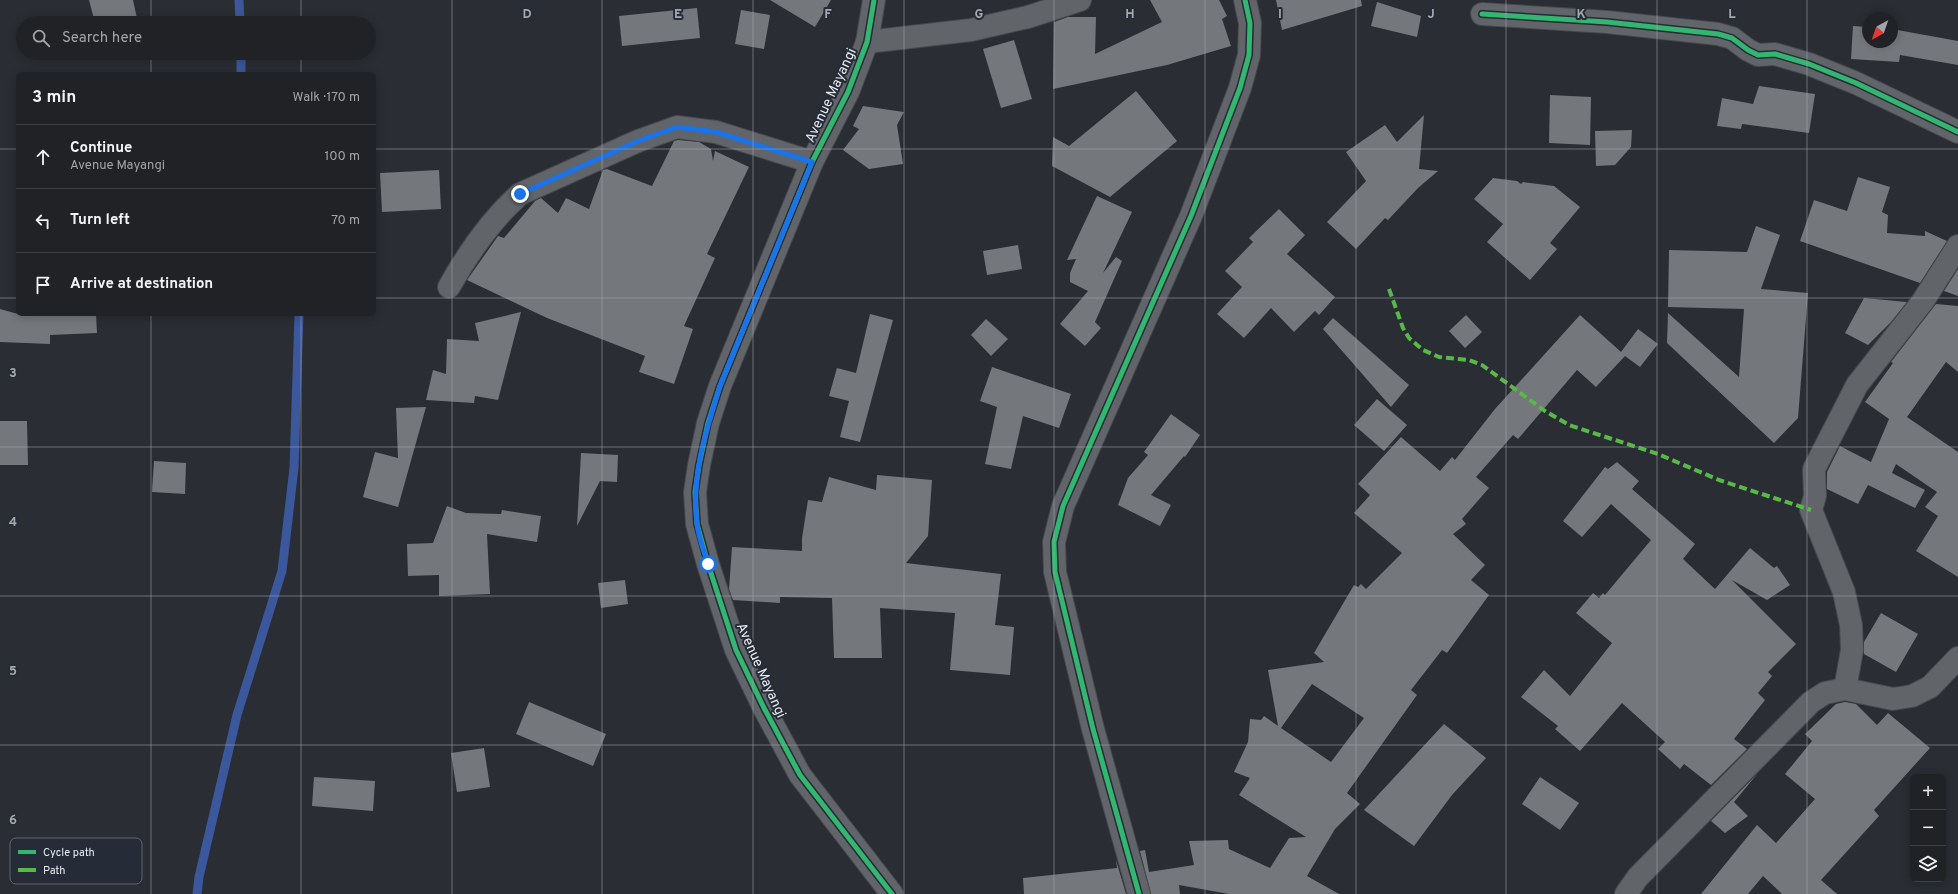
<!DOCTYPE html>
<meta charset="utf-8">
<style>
:root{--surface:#202226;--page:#282a2e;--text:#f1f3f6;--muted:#a2a4a7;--line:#3d3f43}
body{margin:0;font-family:Overpass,sans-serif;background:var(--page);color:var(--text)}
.controls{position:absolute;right:12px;bottom:12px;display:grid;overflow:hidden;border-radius:6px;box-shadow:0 2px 10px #0003}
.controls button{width:36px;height:36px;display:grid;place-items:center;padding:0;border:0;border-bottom:1px solid var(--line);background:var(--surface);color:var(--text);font:20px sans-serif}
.compass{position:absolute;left:1862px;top:12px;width:36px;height:36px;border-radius:50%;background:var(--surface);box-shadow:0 2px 10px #0003;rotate:220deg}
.stop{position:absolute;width:12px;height:12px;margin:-9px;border:3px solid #1a73e8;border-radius:50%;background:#fff}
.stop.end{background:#1a73e8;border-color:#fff;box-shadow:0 1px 4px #0008}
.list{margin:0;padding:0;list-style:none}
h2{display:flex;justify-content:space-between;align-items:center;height:52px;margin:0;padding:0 16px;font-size:17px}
h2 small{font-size:13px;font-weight:400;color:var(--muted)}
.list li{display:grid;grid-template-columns:26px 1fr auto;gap:12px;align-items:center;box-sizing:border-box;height:64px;padding:0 16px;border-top:1px solid var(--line)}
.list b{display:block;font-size:15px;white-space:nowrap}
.list p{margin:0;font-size:13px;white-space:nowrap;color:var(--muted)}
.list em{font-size:13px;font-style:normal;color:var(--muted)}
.icon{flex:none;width:22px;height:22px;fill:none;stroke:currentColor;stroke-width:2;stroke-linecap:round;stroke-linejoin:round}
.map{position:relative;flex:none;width:1958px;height:894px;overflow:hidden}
.search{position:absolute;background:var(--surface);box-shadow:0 2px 10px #0003;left:16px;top:16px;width:360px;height:44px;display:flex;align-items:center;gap:10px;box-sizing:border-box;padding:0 14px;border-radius:22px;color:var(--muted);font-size:15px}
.panel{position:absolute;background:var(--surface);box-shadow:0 2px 10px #0003;left:16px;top:72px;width:360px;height:244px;border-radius:6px}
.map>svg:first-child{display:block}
</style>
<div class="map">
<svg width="1958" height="894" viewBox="0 0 1958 894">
<rect width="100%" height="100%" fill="#2a2d33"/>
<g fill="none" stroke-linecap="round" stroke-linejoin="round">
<g stroke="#3b589c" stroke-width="9">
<path d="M239 0 240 23"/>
<path d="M241 53V74"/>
<path d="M197 894 199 877 237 715 282 571 294 468 299 314"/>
</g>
</g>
<g fill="#74777c" fill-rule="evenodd">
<path d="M89 0H133L138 23H95Z"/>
<path d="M770 0H831L815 27Z"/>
<path d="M1150 0H1219L1227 16 1222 19 1231 46 1167 65 1053 89 1054 22 1068 17H1096L1095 54 1162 22Z"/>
<path d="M1276 0H1361L1362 6 1282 30Z"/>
<path d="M1377 2 1421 16 1417 37 1371 26Z"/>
<path d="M697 8 700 38 622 46 619 16Z"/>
<path d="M741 10 770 15 764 49 735 44Z"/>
<path d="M1853 26 1868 27V42H1892V29L1958 41V65L1900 55 1899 62 1851 59Z"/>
<path d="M1014 40 1032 99 1001 108 983 49Z"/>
<path d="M103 53H128L104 59Z"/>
<path d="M1759 86 1815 94 1809 133 1742 124 1741 129 1717 126 1722 98 1753 104Z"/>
<path d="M1136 91 1177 141 1110 197 1052 166 1053 137 1069 146Z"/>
<path d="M1550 95 1591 97 1590 145 1549 143Z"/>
<path d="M863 106 904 112 897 125 903 164 869 169 843 150 859 129 853 126Z"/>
<path d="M1424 115 1419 169 1438 171 1418 188 1388 220 1385 218 1356 249 1327 222 1366 181 1346 152 1385 125 1397 142Z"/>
<path d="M1632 130 1631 147 1615 165 1596 166 1595 131Z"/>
<path d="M678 140 699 142 711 149 713 161 715 151 749 167 707 254 715 258 684 326 693 329 674 384 639 372 645 356 547 318 467 280 498 236 504 238 535 201 541 198 558 213 566 198 589 209 603 170 607 169 652 186 674 141Z"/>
<path d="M439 170 441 209 382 212 380 173Z"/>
<path d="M1858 177 1890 187 1882 212 1888 215 1887 233 1925 236V231L1947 241 1920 283 1800 241 1814 200 1847 211Z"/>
<path d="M1493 178 1517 181 1521 184 1523 182 1554 186 1580 207 1550 243 1557 249 1530 280 1487 242 1503 224 1474 199Z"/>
<path d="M1097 196 1132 212 1103 273 1116 257 1122 261 1095 322 1101 328 1085 346 1060 324 1088 291 1070 282V273L1076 259 1067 260Z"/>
<path d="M1279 209 1305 235 1287 254 1335 297 1319 315 1315 311 1294 332 1271 308 1244 338 1217 314 1242 287 1225 271 1253 242 1249 238Z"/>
<path d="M1756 226 1780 235 1761 289 1808 293 1798 418 1774 443 1667 343 1668 313 1739 377 1744 309 1668 307 1669 250 1747 252Z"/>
<path d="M1018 245 1022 269 987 275 983 251Z"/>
<path d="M1958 269V296L1944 291Z"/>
<path d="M1864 298 1907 302 1891 322 1868 345 1845 333Z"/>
<path d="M1936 304 1958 306V372L1946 362 1907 417 1958 452V577L1916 551 1938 516 1925 507 1937 492 1896 464 1892 473 1925 490 1915 508 1868 485 1858 504 1827 489V472L1840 446 1871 462 1889 419 1865 402 1893 363 1891 362Z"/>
<path d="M0 309 18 314H96L97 333 50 335V344L0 342Z"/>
<path d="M521 312 498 400 475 396 474 403 426 400 433 370 446 374 447 339 479 341 475 323Z"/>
<path d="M870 314 893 320 860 442 840 437 849 401 829 396 837 368 856 373Z"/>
<path d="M1466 315 1482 332 1465 348 1449 331Z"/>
<path d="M1580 315 1621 352 1638 329 1658 344 1640 367 1625 356 1596 387 1577 370 1518 439 1513 435 1476 477 1489 488 1462 519 1466 524 1453 534 1485 565 1471 580 1489 595 1447 653 1442 650 1411 690 1417 695 1347 793 1360 804 1335 829 1307 876 1339 894H1229L1179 885 1180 894H1151L1140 851 1145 850 1149 872 1194 865 1189 841 1228 840 1229 849 1270 868 1289 838 1306 837 1239 795 1250 778 1234 772 1248 742 1250 719 1261 720 1264 716 1278 726 1268 670 1324 662 1314 653 1354 585 1358 587 1361 584 1366 589 1402 553 1354 513 1370 495 1358 484 1401 437 1440 471 1452 457 1455 460 1495 409ZM1312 684 1364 718 1331 762 1281 728Z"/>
<path d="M1333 318 1409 385 1391 407 1323 329Z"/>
<path d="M986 319 1008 339 991 356 971 335Z"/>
<path d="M992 367 1071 394 1059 428 1023 416 1011 469 985 464 997 407 980 401Z"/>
<path d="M1377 399 1407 425 1384 451 1354 425Z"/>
<path d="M426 407 398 507 363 497 375 452 398 458 396 408Z"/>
<path d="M1171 414 1200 435 1185 457 1184 456 1151 495 1171 505 1160 526 1118 505 1128 478 1148 455 1144 452Z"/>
<path d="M0 421H27L28 465H0Z"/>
<path d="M581 453 618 455 617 482 600 481 577 526Z"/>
<path d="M154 461 186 463 185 494 152 492Z"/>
<path d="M1617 462 1639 481 1632 489 1695 544 1683 559 1715 589 1750 548 1774 568 1777 566 1790 585 1767 600 1732 580 1796 644 1768 672 1772 676 1758 693 1765 700 1734 739 1747 749 1711 785 1684 764 1680 769 1658 749 1665 742 1622 703 1580 751 1555 729 1558 726 1521 697 1544 670 1570 696 1612 643 1576 613 1593 593 1599 598 1603 593 1605 595 1651 540 1611 504 1582 537 1563 521 1605 467 1608 469Z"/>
<path d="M877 475 932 480 928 536 906 563 1001 574 995 625 1014 627 1010 675 950 670 955 613 880 608 882 658H834L832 598 780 597V603L733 600 729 589 732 547 802 551V538L808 500 822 502 829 477 876 490Z"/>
<path d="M447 506 466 513 501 514 502 510 541 516 537 542 487 534 490 594 439 596V575L408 576 407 544 433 543Z"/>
<path d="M625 580 628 604 601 608 598 583Z"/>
<path d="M1881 613 1918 634 1896 672 1864 654V642Z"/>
<path d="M529 702 606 734 593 766 516 734Z"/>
<path d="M1845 702 1856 704 1877 725 1888 713 1930 748 1874 810 1879 816 1821 880 1837 894H1782L1763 876 1748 894H1701L1757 825 1776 843 1815 799 1785 774 1812 741 1805 734 1836 704Z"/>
<path d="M1444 724 1486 758 1452 795 1414 846 1364 810Z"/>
<path d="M484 748 490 787 457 792 451 753Z"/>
<path d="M1758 773 1734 802 1748 816 1725 833 1711 821Z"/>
<path d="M314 777 375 781 373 811 312 806Z"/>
<path d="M1540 777 1579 803 1560 830 1522 804Z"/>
<path d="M1116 860 1126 894H1024L1023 878 1117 868Z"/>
</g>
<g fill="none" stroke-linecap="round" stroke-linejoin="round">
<g stroke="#46484e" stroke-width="24">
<g id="minor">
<path d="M874 0 867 42 848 92 812 162 720 386 708 423 699 465 695 492 697 524 708 564 736 650 764 708 800 775 892 894"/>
<path d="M1482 14 1607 22 1718 34 1732 38 1748 50 1758 55 1775 54 1809 64 1856 83 1958 132"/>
<path d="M867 42 971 30 1028 17 1080 0"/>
<path d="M449 287C468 253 491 220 520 194L638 141 677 127 716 132 812 162"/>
<path d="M1845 689 1852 650 1851 625 1844 592 1811 510 1815 496 1814 469 1857 385 1923 301 1958 246"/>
<path d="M1139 894 1093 729 1055 572 1054 542 1063 506 1191 216 1240 88 1249 55 1250 23 1245 0"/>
<path d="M1626 894 1638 877 1811 702 1825 693 1845 689 1893 699 1912 696 1930 687 1958 658"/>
</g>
</g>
<use href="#minor" stroke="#616469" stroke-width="22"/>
<path stroke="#58b947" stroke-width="4" stroke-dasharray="8 4" stroke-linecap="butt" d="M1389 289 1403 328 1409 338 1423 350 1439 357 1469 360 1482 365 1545 411 1569 425 1658 454 1719 480 1811 510"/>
<g stroke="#262c37" stroke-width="8">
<g id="cycleway">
<path d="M874 0 867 42 848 92 812 162 720 386 708 423 699 465 695 492 697 524 708 564 736 650 764 708 800 775 892 894"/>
<path d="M1482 14 1607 22 1718 34 1732 38 1748 50 1758 55 1775 54 1809 64 1856 83 1958 132"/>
<path d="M1139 894 1093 729 1055 572 1054 542 1063 506 1191 216 1240 88 1249 55 1250 23 1245 0"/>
</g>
</g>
<use href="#cycleway" stroke="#33b770" stroke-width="5"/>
</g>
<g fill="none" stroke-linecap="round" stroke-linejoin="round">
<path stroke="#1a73e8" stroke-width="5" d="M520 194 638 141 677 127 716 132 812 162 720 386C706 431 691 476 697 523 698 536 704 551 708 564"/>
</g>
<path fill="none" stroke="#a4a8af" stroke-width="1" stroke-opacity="0.55" d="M151 0V23M301 0V23M452 0V894M602 0V894M753 0V894M904 0V894M1054 0V894M1205 0V894M1356 0V894M1506 0V894M1657 0V894M1807 0V894M151 53V74M301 53V74M0 149H18M374 149H1958M0 298H18M374 298H1958M151 314V894M301 314V894M0 447H1958M0 596H1958M0 745H1958"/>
<g text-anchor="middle" stroke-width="4" stroke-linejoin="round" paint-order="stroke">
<g font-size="14" fill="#e6eaf2" stroke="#262c37">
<text transform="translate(830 95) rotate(-65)" y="5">Avenue Mayangi</text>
<text transform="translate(762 670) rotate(66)" y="5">Avenue Mayangi</text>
</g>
</g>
<rect x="10" y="838" width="132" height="46" rx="6" fill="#262c37" stroke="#60656f" stroke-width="1"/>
<rect x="18" y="850" width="18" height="4" fill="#33b770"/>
<rect x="18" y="868" width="18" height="4" fill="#58b947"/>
<g font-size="11" fill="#e6eaf2">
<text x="43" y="856">Cycle path</text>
<text x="43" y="874">Path</text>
</g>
<g font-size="13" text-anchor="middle" font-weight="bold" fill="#a4a8af" stroke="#262c37" stroke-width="4" stroke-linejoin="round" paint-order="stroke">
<text x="527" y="18">D</text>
<text x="678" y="18">E</text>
<text x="828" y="18">F</text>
<text x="979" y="18">G</text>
<text x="1130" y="18">H</text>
<text x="1280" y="18">I</text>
<text x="1431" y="18">J</text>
<text x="1581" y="18">K</text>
<text x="1732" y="18">L</text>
<text x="13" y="377">3</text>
<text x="13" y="526">4</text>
<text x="13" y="675">5</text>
<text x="13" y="824">6</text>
</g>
</svg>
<div class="controls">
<button>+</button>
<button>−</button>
<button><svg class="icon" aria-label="layers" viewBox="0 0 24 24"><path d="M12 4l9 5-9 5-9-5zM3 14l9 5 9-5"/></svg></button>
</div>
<svg class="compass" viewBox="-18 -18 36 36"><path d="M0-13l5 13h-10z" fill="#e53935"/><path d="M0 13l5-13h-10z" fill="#a2a4a7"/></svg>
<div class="stop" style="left:708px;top:564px"></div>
<div class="stop end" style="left:520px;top:194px"></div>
<div class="search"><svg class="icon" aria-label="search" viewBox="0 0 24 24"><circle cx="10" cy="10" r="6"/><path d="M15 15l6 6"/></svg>Search here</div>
<section class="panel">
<h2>3 min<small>Walk · 170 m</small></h2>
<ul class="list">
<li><svg class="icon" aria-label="ahead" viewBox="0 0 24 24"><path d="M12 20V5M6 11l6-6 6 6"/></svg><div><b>Continue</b><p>Avenue Mayangi</p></div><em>100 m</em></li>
<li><svg class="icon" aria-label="left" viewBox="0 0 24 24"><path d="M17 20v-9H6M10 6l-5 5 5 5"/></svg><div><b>Turn left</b></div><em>70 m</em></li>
<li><svg class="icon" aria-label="arrive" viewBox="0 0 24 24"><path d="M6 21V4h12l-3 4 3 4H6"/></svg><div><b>Arrive at destination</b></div></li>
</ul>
</section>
</div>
